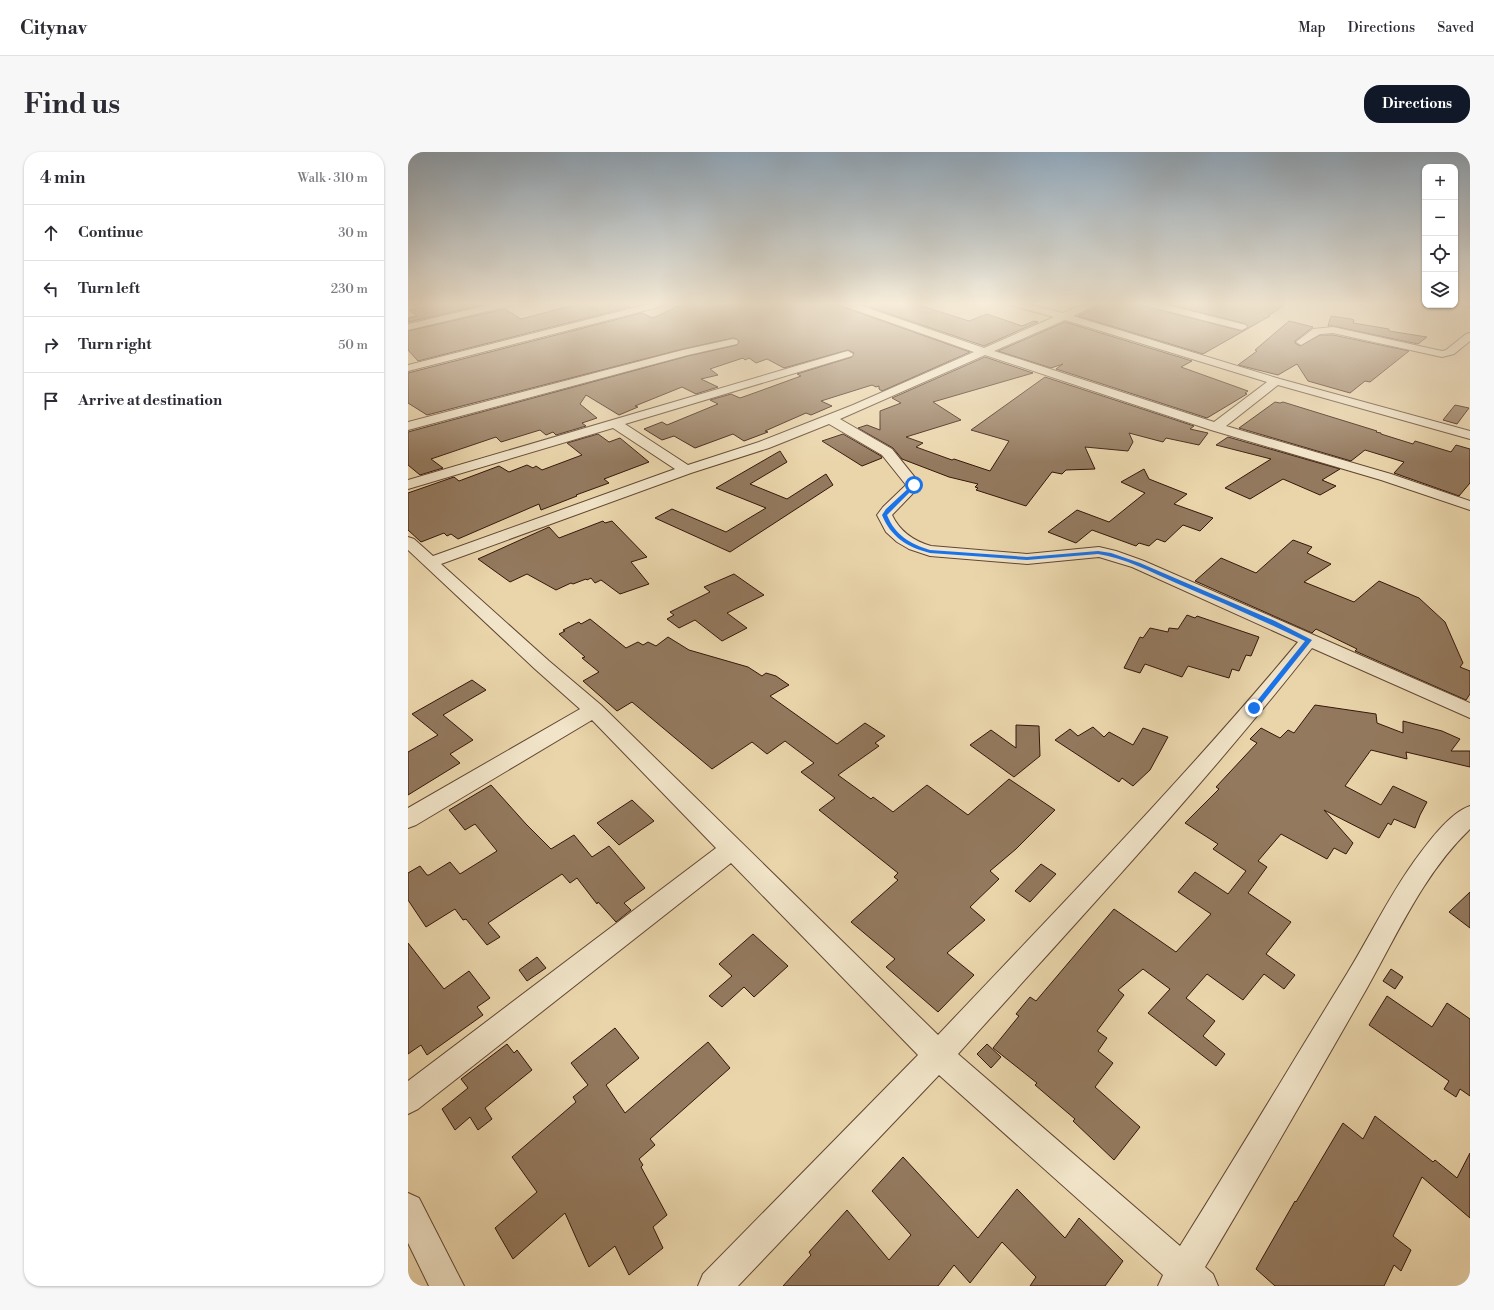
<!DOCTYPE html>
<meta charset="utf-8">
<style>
:root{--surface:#fff;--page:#f7f7f7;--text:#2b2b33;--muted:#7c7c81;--line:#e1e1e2;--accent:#111827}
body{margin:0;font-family:"Libre Bodoni",serif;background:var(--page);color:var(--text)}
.controls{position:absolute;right:12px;top:12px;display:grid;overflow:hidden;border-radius:8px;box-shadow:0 1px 3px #0004}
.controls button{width:36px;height:36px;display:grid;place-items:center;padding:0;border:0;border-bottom:1px solid var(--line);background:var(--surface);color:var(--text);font:20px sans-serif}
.stop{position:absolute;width:12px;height:12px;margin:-9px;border:3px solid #1a73e8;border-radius:50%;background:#fff}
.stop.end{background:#1a73e8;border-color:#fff;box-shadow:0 1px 4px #0008}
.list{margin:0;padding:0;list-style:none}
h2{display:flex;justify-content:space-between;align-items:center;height:52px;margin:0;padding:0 16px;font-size:17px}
h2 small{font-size:13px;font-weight:400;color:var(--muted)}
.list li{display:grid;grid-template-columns:26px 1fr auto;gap:12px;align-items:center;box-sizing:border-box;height:56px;padding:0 16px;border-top:1px solid var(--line)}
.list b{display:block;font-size:15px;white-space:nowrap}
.list em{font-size:13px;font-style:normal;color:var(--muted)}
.icon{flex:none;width:22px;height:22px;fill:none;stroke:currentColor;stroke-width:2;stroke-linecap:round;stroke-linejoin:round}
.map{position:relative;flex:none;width:1062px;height:1134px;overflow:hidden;border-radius:16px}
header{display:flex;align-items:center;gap:24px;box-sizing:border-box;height:56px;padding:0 20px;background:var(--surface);border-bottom:1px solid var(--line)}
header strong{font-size:19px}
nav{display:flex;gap:22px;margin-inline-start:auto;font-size:14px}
.intro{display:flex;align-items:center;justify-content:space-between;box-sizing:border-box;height:96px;padding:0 24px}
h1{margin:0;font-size:28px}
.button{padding:10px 18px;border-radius:16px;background:var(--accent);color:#fff;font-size:14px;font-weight:700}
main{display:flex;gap:24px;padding:0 24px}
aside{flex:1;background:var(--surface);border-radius:16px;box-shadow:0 1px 3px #0004}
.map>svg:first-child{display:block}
</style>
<header>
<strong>Citynav</strong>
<nav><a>Map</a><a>Directions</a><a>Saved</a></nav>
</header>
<div class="intro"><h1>Find us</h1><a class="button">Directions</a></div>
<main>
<aside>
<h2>4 min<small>Walk · 310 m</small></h2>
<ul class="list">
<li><svg class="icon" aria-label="ahead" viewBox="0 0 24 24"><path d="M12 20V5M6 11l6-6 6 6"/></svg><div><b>Continue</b></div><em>30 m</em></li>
<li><svg class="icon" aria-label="left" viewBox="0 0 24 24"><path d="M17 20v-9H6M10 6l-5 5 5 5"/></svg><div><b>Turn left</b></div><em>230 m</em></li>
<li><svg class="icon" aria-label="right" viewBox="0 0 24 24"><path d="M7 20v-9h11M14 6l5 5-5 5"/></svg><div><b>Turn right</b></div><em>50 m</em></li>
<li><svg class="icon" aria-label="arrive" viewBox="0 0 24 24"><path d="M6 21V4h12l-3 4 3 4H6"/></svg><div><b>Arrive at destination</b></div></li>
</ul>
</aside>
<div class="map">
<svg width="1062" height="1134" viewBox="0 0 1062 1134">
<rect width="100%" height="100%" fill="#ead5ab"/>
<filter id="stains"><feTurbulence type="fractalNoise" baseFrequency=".005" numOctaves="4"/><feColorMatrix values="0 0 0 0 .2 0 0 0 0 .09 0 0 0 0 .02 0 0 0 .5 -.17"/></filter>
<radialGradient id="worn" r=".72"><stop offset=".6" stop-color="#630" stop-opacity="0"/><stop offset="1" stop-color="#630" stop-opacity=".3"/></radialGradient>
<g fill="#93795e" stroke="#35160a">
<path d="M3 151H84L0 170V166L9 164 1 158 10 156Z"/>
<path d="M174 151H200L207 154 214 152 222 155 10 209 0 198V179L97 157 113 167Z"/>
<path d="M277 151H430L432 154 562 200 474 239 471 237V234L468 235 464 233 413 249 424 254 403 263 398 261 357 279 360 280 336 289 325 282 287 296 266 284 254 288 236 277 254 270 259 273 310 252 302 248 323 242 332 246 349 240 393 224 389 222 444 205 446 201 440 198 376 216 359 207 348 211 341 206 337 208 335 206 302 217 310 223 293 227 310 235 288 242 274 235 227 254 230 255 211 263 178 243 172 252 189 266 174 271 178 274 148 283 145 280 138 283 132 278 93 290 88 285 23 307 35 316 12 323 0 313V280L280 204 329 193 331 189 329 187 325 186 275 197 19 263 0 251V221L234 161 245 166Z"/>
<path d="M449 151H504L561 169 579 162 614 174 626 169 630 170 576 194Z"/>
<path d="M699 151H733L736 154 834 179 840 175 838 172 755 151H858L875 154 860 164H862L795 202 670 164Z"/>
<path d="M923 164 943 167 946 168 945 171 981 177V179L1019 185 1010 192 925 174H920Z"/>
<path d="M881 169 905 175 887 189V191L892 194 912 183H925L1001 199 962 230 957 229 942 241 900 229 889 212 870 223 830 213 849 199 847 198Z"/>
<path d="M657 170 784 209 773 215 840 239 837 241 839 242 799 266 648 217 655 212 643 216 590 199Z"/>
<path d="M577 205 625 221 525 250 553 268 498 285 515 291 508 295 544 308 546 307 582 319 601 289 563 278 637 225 786 274 782 277 800 281 791 293 758 286 755 290 721 281 725 290 720 299 677 295 687 317 658 318 654 322 644 320 618 354 568 338 570 336 567 335 570 332 541 325 494 307 485 296 450 276 459 273 472 278V259L493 251 484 246Z"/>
<path d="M867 250 872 251 875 250 969 279 968 280 973 281V282L1005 292 1007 289 1043 300 1048 293 1062 297V331L1051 344 986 321 996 310 957 298 943 309 831 276Z"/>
<path d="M1047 253 1061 256 1049 272 1035 268Z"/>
<path d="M190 282 201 290 212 286 241 310 196 327 201 331 168 343 169 344 133 358 131 352 50 387 43 382 39 384 36 381 13 390 0 378V341L46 325 51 329 91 314 101 320 119 313 125 316 128 314 134 318 174 303 159 291Z"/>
<path d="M435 282 473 304 474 306 454 314 414 289Z"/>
<path d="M820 285 932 317 914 328 928 334 912 343 875 327 842 347 817 336 863 307 808 293Z"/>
<path d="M372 299 379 310 342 332 379 347 418 322 425 333 322 400 247 366 264 357 318 380 358 356 308 336Z"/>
<path d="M736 317 741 327 779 342 766 352 805 366 792 379 775 373 757 390 749 387 741 394 731 391 728 394 684 378 668 391 640 380 669 358 701 370 737 341 713 330Z"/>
<path d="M195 369 197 371 204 369 239 405 223 410 241 432 212 442 193 428 187 431 183 426 179 428 178 427 165 432 163 431 148 438 119 422 102 430 70 407 141 375 151 386Z"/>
<path d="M885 388 904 395 899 401 923 412 896 430 946 450 971 429 1011 446 1037 470 1055 511 1052 515 1062 519V542L1058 548 947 499 949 497 908 477 904 481 787 429 813 406 848 421Z"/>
<path d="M326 422 356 443 319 461 339 476 314 489 287 468 271 476 259 467 266 463 262 460 302 440 296 435Z"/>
<path d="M779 463 787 466 789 464 851 485 843 504 838 503 831 519 824 517 821 526 780 514 774 525 737 512 732 521 716 516 732 485 735 486 742 476 760 480 761 476 770 477Z"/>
<path d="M182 467 218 496 230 490 235 493 240 490 248 494 260 485 281 498 340 515 354 524 358 521 368 524 381 533 362 544 429 592 457 571 477 584 467 591 471 594 430 623 463 647 465 645 485 660 519 633 560 663 601 627 647 658 608 697 582 719 591 727 562 755 577 768 539 801 566 823 530 860 478 815 487 807 443 770 490 728 486 725 490 721 411 658 427 646 393 620 406 611 377 589 359 602 344 590 304 617 224 550 209 559 175 529 191 520 174 506 177 505 151 482 157 479 155 478 171 470 173 472Z"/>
<path d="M64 528 78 538 35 563 65 588 42 602 52 611 0 643V600L30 583 4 562Z"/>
<path d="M907 553 968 562 969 571 995 581V569L1034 579 1052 587 1043 599H1062V615L998 600 999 607 963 598 937 634 973 653 985 634 1019 650 1012 663 1007 676 986 667 983 673 980 671 971 686 916 658 945 691 938 702 926 696 919 707 873 682 850 709 859 715 840 741 883 770 858 802 887 823 876 837 856 822 835 848 799 822 778 846 807 869 795 884 817 902 808 914 740 861 762 837 735 817 710 838 716 843 689 879 699 886 690 899 705 911 687 935 732 975 706 1008 665 969 667 967 627 933 629 931 585 896 611 864 608 862 622 845 628 849 706 757 768 800 803 762 770 740 787 720 820 742 838 719 805 697 810 692 777 671 811 637 808 635 849 591 842 587 853 576 872 586 880 578 886 581Z"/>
<path d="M608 573 631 574 632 604 606 625 562 593 583 578 608 596Z"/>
<path d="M685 575 696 585 701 580 725 593 735 576 760 585 742 618 725 634 714 626 711 630 647 588 662 577 670 584Z"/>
<path d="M83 633 118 672 143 697 166 683 184 705 201 694 237 736 216 751 223 758 208 770 190 750 189 752 169 726 162 731 154 722 80 771 92 785 79 793 58 767 55 768 47 757 18 775 0 748V721L12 714 19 723H21L42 710 52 722 89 699 67 672 57 678 41 658Z"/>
<path d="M224 648 246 669 211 693 189 671Z"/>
<path d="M633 712 648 722 622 750 607 739Z"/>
<path d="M1062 740V776L1041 760Z"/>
<path d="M345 782 380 814 346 845 336 835 314 855 301 844 324 824 311 812Z"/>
<path d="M0 791 36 837 61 819 82 846 69 855 75 863 19 903 13 893 0 902Z"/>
<path d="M129 805 138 816 119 829 111 818Z"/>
<path d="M983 817 995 825 987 837 975 829Z"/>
<path d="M979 844 1024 875 1039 851 1062 867V944L1052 937 1048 945 1036 937 1041 929 961 873Z"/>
<path d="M207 876 231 906 198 933 217 961 300 890 322 916 242 987 247 993 231 1007 235 1013 233 1015 259 1063 245 1075 255 1096 221 1123 207 1094 181 1115 157 1061 105 1107 87 1076 129 1040 104 1005 168 950 165 945 180 933 163 911Z"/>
<path d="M99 892 106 901 109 898 124 918 77 956 84 967 70 978 62 965 47 978 34 957 60 936 53 927Z"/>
<path d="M579 892 593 905 583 916 569 902Z"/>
<path d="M967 964 1025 1010 1027 1008 1049 1026 1062 1001V1066L1014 1025 985 1084 1003 1098 993 1119 986 1113 976 1134H867L848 1117 887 1049 888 1050 935 971 955 987Z"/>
<path d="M495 1005 570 1086 609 1037 657 1086 671 1066 715 1109 697 1134H622L628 1125 594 1090 562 1131 546 1113 530 1134H375L403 1103 401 1100 439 1058 481 1108 503 1083 464 1039Z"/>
</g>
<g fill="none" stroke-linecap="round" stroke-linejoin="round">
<g stroke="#624632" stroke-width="2">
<g id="minor">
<path d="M90 151H107L105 153 0 178V172Z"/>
<path d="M245 151H261L259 153 0 219V213Z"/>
<path d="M431 151H445L576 196 646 165 601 153 599 151H615L655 161 678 151H691L689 153 665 164 872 227 1062 279V287L870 233 818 274 983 322 1062 349V358L973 328 803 278 577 203 432 267 484 297 513 333 484 363C492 380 506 389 523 394L619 402 691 395 708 399 736 409 1062 551V566L904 496C793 637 670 768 550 902L772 1094C829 1003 884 911 940 820 962 784 980 746 1005 711 1018 693 1041 661 1062 654V677C1016 721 990 781 959 836 906 929 852 1023 797 1115L805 1122 810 1134H750L755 1123 531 923 330 1134H290L295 1122 510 903 323 711 10 957 0 962V929L308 696 184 568 8 673 0 676V656L172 557 127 517 0 398V385L6 387 25 404 267 317 205 276 0 337V328L436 200 440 199 445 202 444 204 217 272 280 313 351 290 445 253 566 200 433 153ZM657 168 859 230 806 270 586 199ZM421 272 474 303 498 333 475 355 469 363 478 380 489 390 501 397 522 404 619 412 691 405 724 415 890 490C776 627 652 754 530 883L193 553 141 509 33 412 283 321 361 296Z"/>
<path d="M734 151H750L838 173 839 175 834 178 736 153Z"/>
<path d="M1049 151H1062V155L1051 153Z"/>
<path d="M925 175 1034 199 1038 198 1058 182 1062 181V189L1046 202 1034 205 925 181 912 182 893 193 888 190 905 177Z"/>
<path d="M325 187 329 188 330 190 329 192 280 203 0 278V270L275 198Z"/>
<path d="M0 1041 11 1046 56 1134H21L0 1091Z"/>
</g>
</g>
<use href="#minor" fill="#f1e4c8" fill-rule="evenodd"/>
</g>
<linearGradient id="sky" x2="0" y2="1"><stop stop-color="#90a7ba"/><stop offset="0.49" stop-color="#f6ecd9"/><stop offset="1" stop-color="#f6ecd9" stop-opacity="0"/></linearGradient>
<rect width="1062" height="310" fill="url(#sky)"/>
<path fill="#1a73e8" d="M505 332 509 333 479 363C487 383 502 392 522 398L619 405 690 399 703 401 732 411 867 469 904 488 848 558H844V555L897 489C855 468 812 450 768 431 743 420 717 406 690 402L619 408 522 401C499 395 483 385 474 363L478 357Z"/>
<rect width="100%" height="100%" filter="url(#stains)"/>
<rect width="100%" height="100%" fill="url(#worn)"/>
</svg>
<div class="controls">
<button>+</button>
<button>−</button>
<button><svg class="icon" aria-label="locate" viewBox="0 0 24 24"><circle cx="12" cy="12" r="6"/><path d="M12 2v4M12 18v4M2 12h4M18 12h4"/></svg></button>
<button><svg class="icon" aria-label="layers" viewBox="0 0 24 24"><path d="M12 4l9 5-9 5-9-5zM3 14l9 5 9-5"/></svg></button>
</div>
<div class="stop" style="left:506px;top:333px"></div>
<div class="stop end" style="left:846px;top:556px"></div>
</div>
</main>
